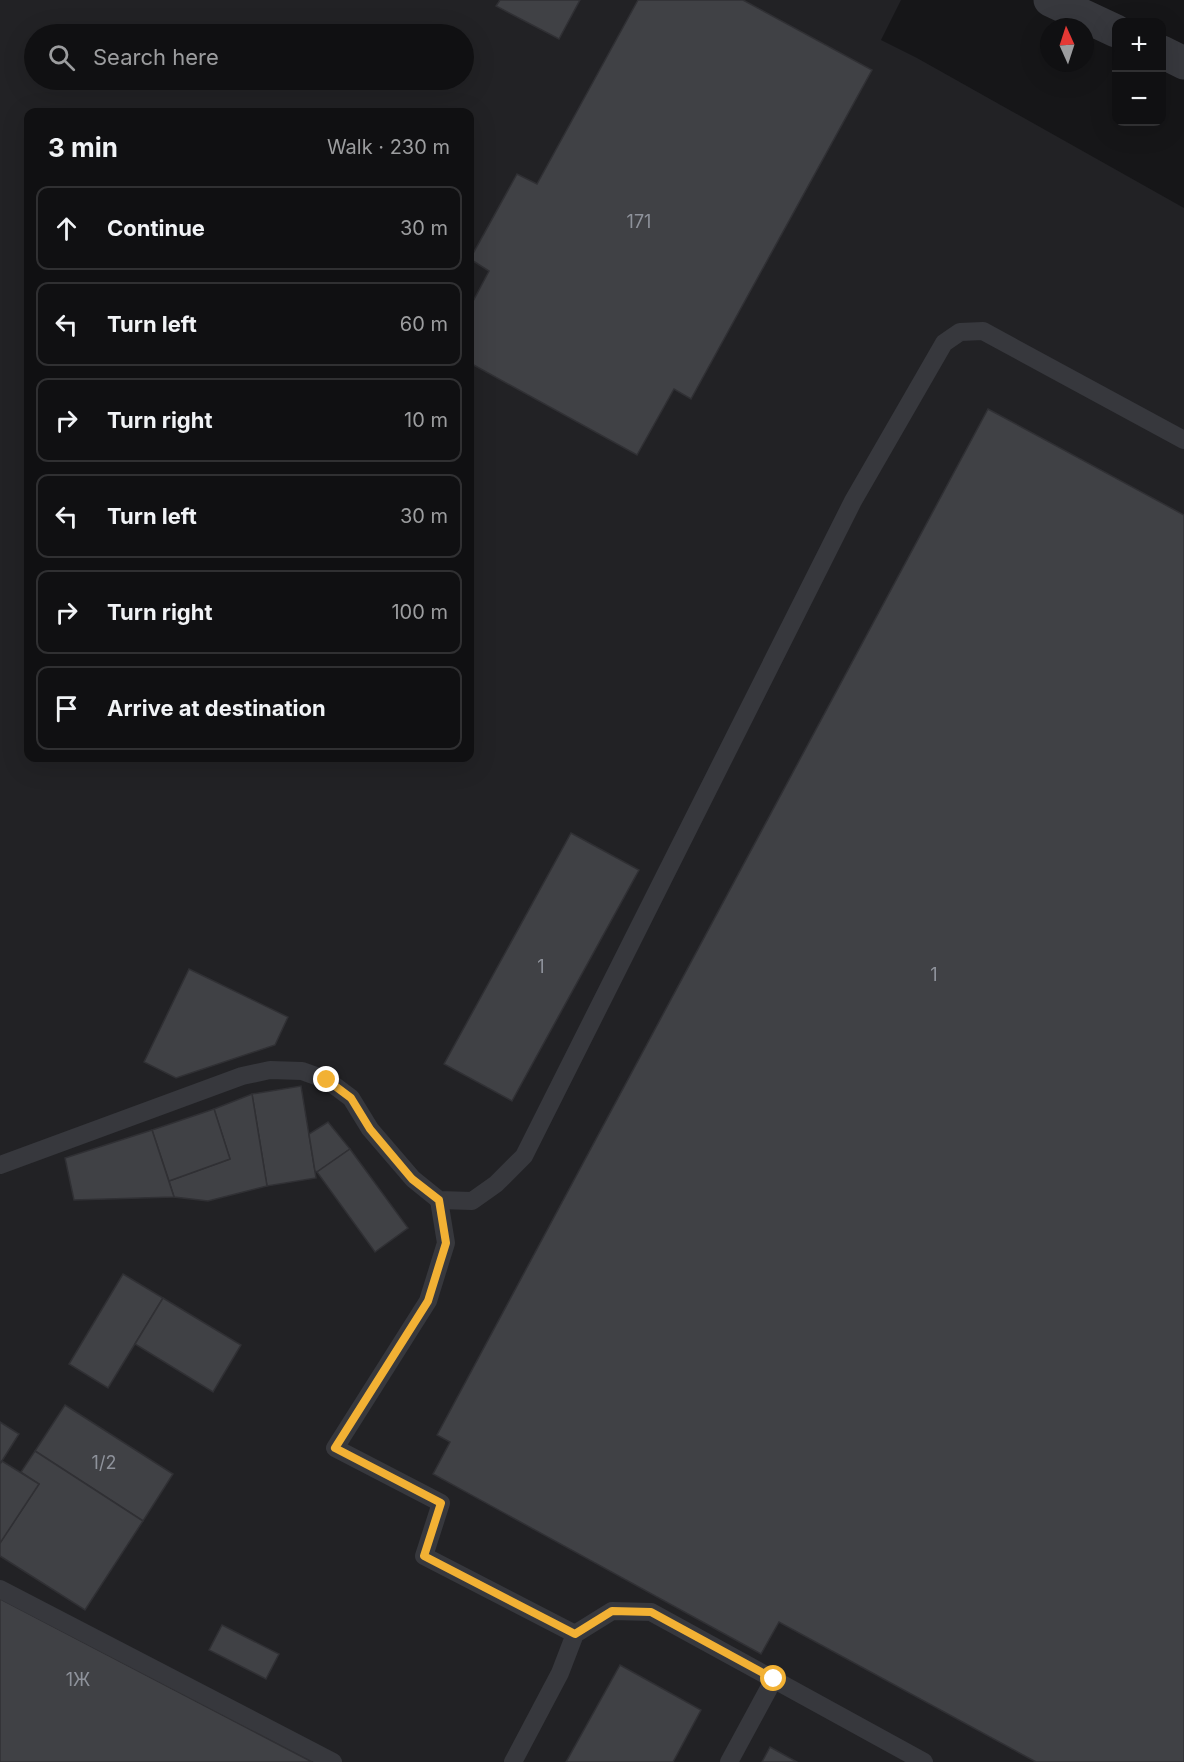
<!DOCTYPE html>
<meta charset="utf-8">
<style>
:root{--surface:#101012;--page:#19191b;--text:#f1f3f6;--muted:#9c9d9f;--line:#303032}
body{margin:0;font-family:Inter,sans-serif;background:var(--page);color:var(--text)}
.controls{position:absolute;right:18px;top:18px;display:grid;overflow:hidden;border-radius:12px;box-shadow:0 6px 24px #0002}
.controls button{width:54px;height:54px;display:grid;place-items:center;padding:0;border:0;border-bottom:2px solid var(--line);background:var(--surface);color:var(--text);font:30px sans-serif}
.compass{position:absolute;left:1040px;top:18px;width:54px;height:54px;border-radius:50%;background:var(--surface);box-shadow:0 6px 24px #0002;rotate:357deg}
.stop{position:absolute;width:18px;height:18px;margin:-14px;border:4px solid #f2b134;border-radius:50%;background:#fff}
.stop.end{background:#f2b134;border-color:#fff;box-shadow:0 2px 6px #0008}
.list{margin:0;padding:0;list-style:none}
h2{display:flex;justify-content:space-between;align-items:center;height:78px;margin:0;padding:0 24px;font-size:26px}
h2 small{font-size:20px;font-weight:400;color:var(--muted)}
.list li{display:grid;grid-template-columns:39px 1fr auto;gap:18px;align-items:center;box-sizing:border-box;height:84px;margin:0 12px 12px;padding:0 12px;border:2px solid var(--line);border-radius:12px}
.list b{display:block;font-size:22px;white-space:nowrap}
.list em{font-size:20px;font-style:normal;color:var(--muted)}
.icon{flex:none;width:33px;height:33px;fill:none;stroke:currentColor;stroke-width:2;stroke-linecap:round;stroke-linejoin:round}
.map{position:relative;flex:none;width:1184px;height:1762px;overflow:hidden}
.search{position:absolute;background:var(--surface);box-shadow:0 6px 24px #0002;left:24px;top:24px;width:450px;height:66px;display:flex;align-items:center;gap:15px;box-sizing:border-box;padding:0 21px;border-radius:33px;color:var(--muted);font-size:22px}
.panel{position:absolute;background:var(--surface);box-shadow:0 6px 24px #0002;left:24px;top:108px;width:450px;height:654px;border-radius:12px}
.map>svg:first-child{display:block}
</style>
<div class="map">
<svg width="1184" height="1762" viewBox="0 0 1184 1762">
<rect width="100%" height="100%" fill="#161618"/>
<path fill="#222225" fill-rule="evenodd" d="M0 0H901L881 40 917 58 1184 208V1762H0ZM34 34H464V80H34ZM28 112H470V758H28Z"/>
<g fill="#404145" stroke="#303034" stroke-width="1.5">
<path d="M500 0H580L559 39 496 6Z"/>
<path d="M638 0H743L872 70 691 399 674 389 637 455 470 363V307L489 271 470 259 517 174 537 184Z"/>
<path d="M988 409 1184 515V1762H1036L779 1622 761 1654 433 1474 450 1442 437 1435Z"/>
<path d="M571 833 639 870 512 1101 444 1064Z"/>
<path d="M189 969 288 1017 275 1045 176 1078 144 1062Z"/>
<path d="M301 1086 316 1178 267 1186 252 1094Z"/>
<path d="M252 1094 267 1186 208 1201 174 1197 169 1181 230 1159 214 1109Z"/>
<path d="M214 1109 230 1159 169 1181 152 1130Z"/>
<path d="M328 1122 350 1149 317 1172 315 1171 309 1134Z"/>
<path d="M152 1130 174 1197 74 1200 65 1158Z"/>
<path d="M350 1149 408 1228 375 1252 317 1172Z"/>
<path d="M123 1274 163 1298 108 1388 69 1364Z"/>
<path d="M163 1298 241 1345 213 1392 135 1344Z"/>
<path d="M65 1405 173 1474 143 1521 35 1451Z"/>
<path d="M0 1422 19 1434 0 1464Z"/>
<path d="M35 1451 143 1521 85 1610 0 1556V1543L39 1484 21 1472Z"/>
<path d="M2 1461 39 1484 0 1543V1464Z"/>
<path d="M0 1599 312 1762H0Z"/>
<path d="M222 1625 279 1654 266 1679 209 1650Z"/>
<path d="M620 1665 701 1710 673 1762H566Z"/>
<path d="M770 1747 797 1762H762Z"/>
</g>
<g fill="none" stroke-linecap="round" stroke-linejoin="round">
<g stroke="#37383d" stroke-width="18">
<path d="M0 1165 242 1076 270 1070 302 1071 327 1080 351 1098 370 1129 413 1179 439 1200 472 1201 496 1184 524 1156 853 501 944 343 960 332 983 331 1184 440"/>
<path d="M439 1200 446 1243 428 1301 335 1448 441 1503 424 1556 575 1634"/>
<path d="M0 1589 333 1762"/>
<path d="M513 1762 560 1673 575 1634 612 1611 651 1612 924 1762"/>
<path d="M729 1762 774 1679"/>
</g>
<g stroke="#37383d" stroke-width="33">
<path d="M1050 0 1116 31"/>
<path d="M1162 52 1184 63"/>
</g>
</g>
<g fill="none" stroke-linecap="round" stroke-linejoin="round">
<path stroke="#f2b134" stroke-width="8" d="M327 1080 351 1098 370 1129 412 1179 439 1200 446 1243 428 1301 335 1448 441 1503 424 1556 575 1634 612 1611 651 1612 774 1679"/>
</g>
<g text-anchor="middle" stroke-width="4.5" stroke-linejoin="round" paint-order="stroke">
<g font-size="18" fill="#8e929b">
<text x="639" y="228">171</text>
<text x="541" y="973">1</text>
<text x="934" y="981">1</text>
<text x="104" y="1469">1/2</text>
<text x="78" y="1686">1Ж</text>
</g>
</g>
</svg>
<div class="controls">
<button>+</button>
<button>−</button>
</div>
<svg class="compass" viewBox="-18 -18 36 36"><path d="M0-13l5 13h-10z" fill="#e53935"/><path d="M0 13l5-13h-10z" fill="#9c9d9f"/></svg>
<div class="stop" style="left:774px;top:1679px"></div>
<div class="stop end" style="left:327px;top:1080px"></div>
<div class="search"><svg class="icon" aria-label="search" viewBox="0 0 24 24"><circle cx="10" cy="10" r="6"/><path d="M15 15l6 6"/></svg>Search here</div>
<section class="panel">
<h2>3 min<small>Walk · 230 m</small></h2>
<ul class="list">
<li><svg class="icon" aria-label="ahead" viewBox="0 0 24 24"><path d="M12 20V5M6 11l6-6 6 6"/></svg><div><b>Continue</b></div><em>30 m</em></li>
<li><svg class="icon" aria-label="left" viewBox="0 0 24 24"><path d="M17 20v-9H6M10 6l-5 5 5 5"/></svg><div><b>Turn left</b></div><em>60 m</em></li>
<li><svg class="icon" aria-label="right" viewBox="0 0 24 24"><path d="M7 20v-9h11M14 6l5 5-5 5"/></svg><div><b>Turn right</b></div><em>10 m</em></li>
<li><svg class="icon" aria-label="left" viewBox="0 0 24 24"><path d="M17 20v-9H6M10 6l-5 5 5 5"/></svg><div><b>Turn left</b></div><em>30 m</em></li>
<li><svg class="icon" aria-label="right" viewBox="0 0 24 24"><path d="M7 20v-9h11M14 6l5 5-5 5"/></svg><div><b>Turn right</b></div><em>100 m</em></li>
<li><svg class="icon" aria-label="arrive" viewBox="0 0 24 24"><path d="M6 21V4h12l-3 4 3 4H6"/></svg><div><b>Arrive at destination</b></div></li>
</ul>
</section>
</div>
